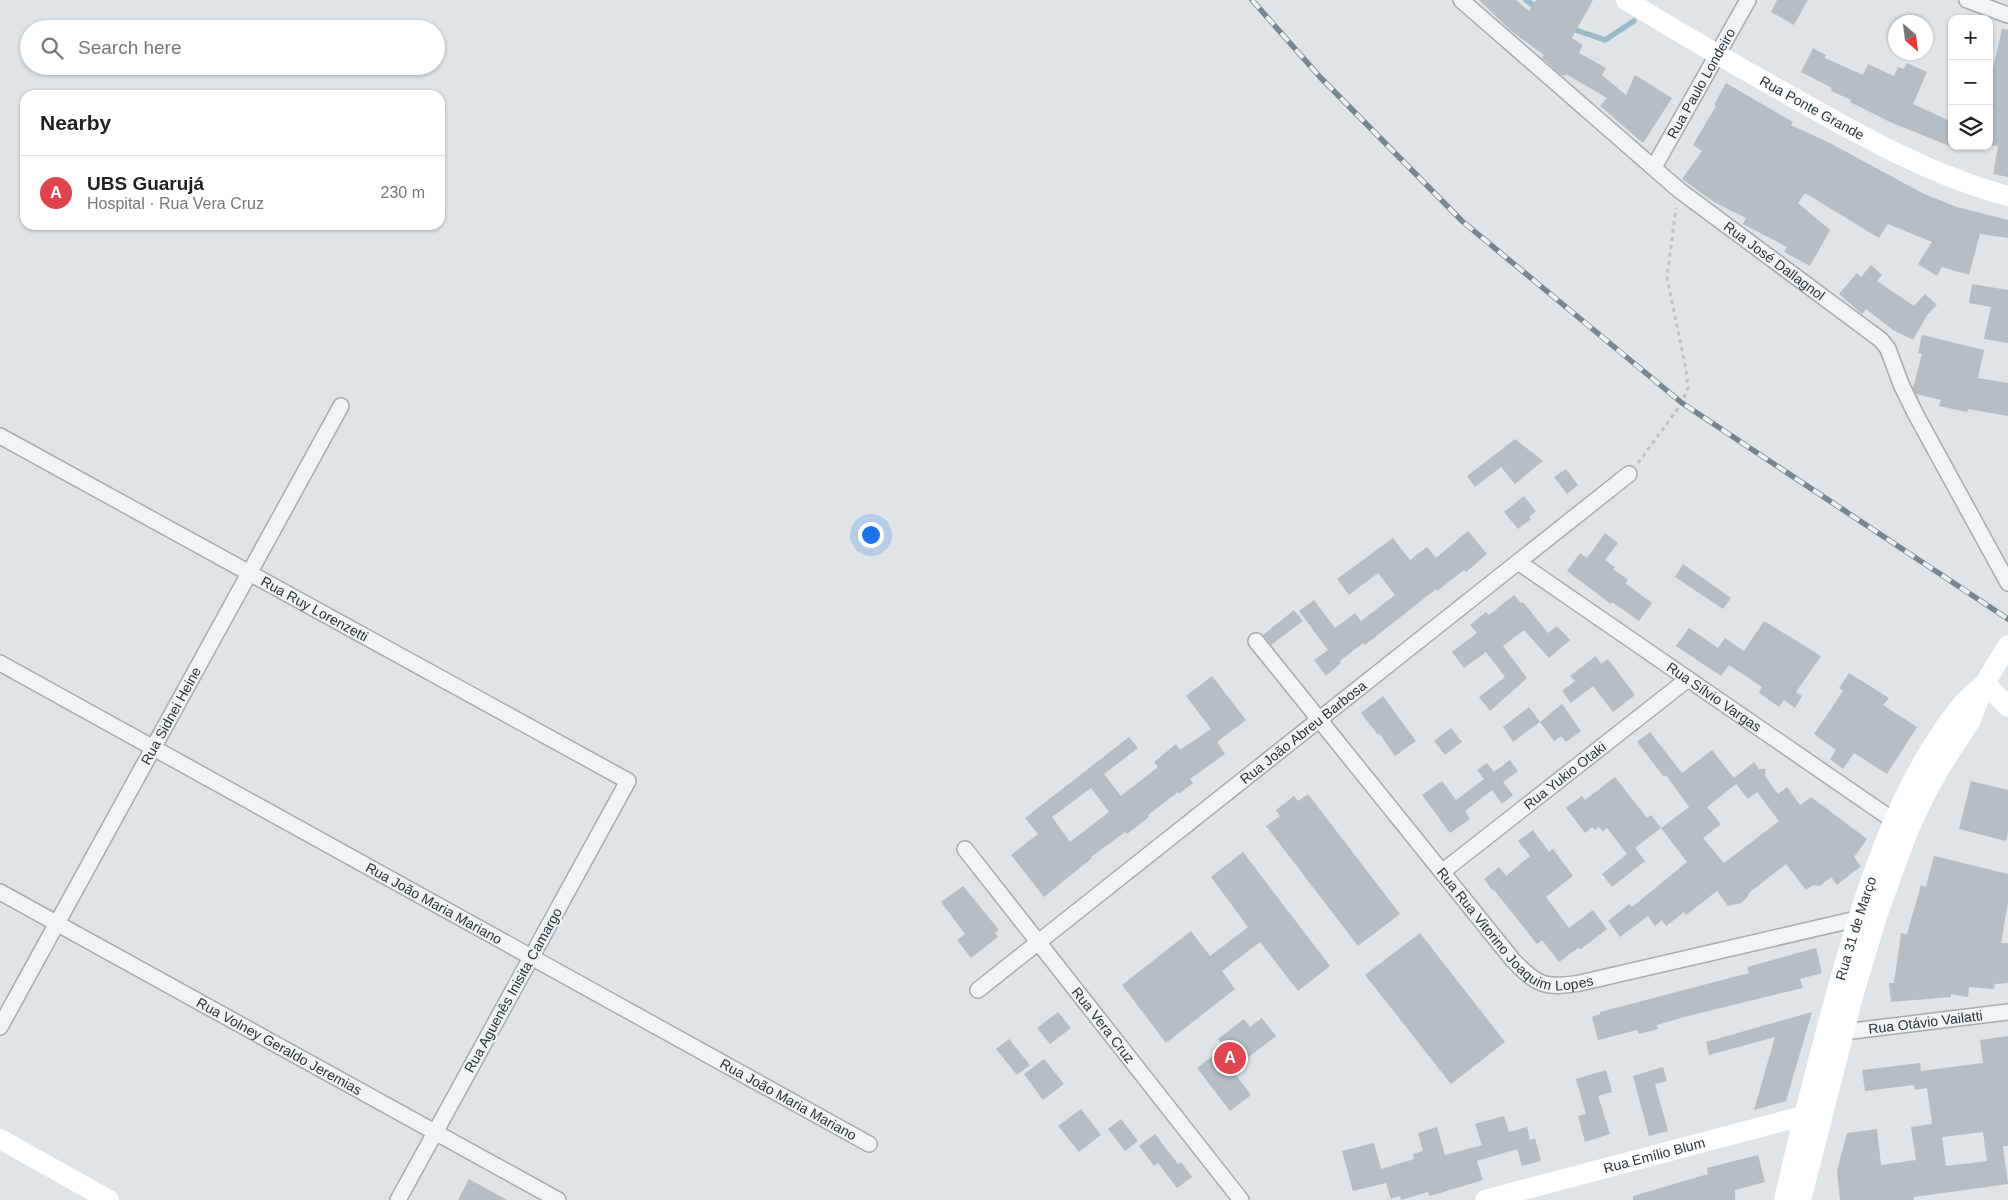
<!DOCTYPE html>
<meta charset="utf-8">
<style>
:root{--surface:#fff;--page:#f6f6f6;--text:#222;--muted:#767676;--line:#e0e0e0;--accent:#db2777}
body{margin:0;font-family:Arial,sans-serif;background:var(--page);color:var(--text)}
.controls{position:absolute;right:15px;top:15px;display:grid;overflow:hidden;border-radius:10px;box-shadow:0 1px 4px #0004}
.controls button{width:45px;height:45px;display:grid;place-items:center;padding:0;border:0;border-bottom:1px solid var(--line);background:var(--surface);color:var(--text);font:25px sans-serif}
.compass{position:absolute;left:1888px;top:15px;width:45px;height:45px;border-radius:50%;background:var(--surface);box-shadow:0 1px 4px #0004;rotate:152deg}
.you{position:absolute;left:870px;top:534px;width:18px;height:18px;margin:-12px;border:4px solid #fff;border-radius:50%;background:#1a73e8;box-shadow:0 0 0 8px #1a73e833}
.badge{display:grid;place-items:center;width:32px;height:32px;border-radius:50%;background:var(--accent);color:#fff;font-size:16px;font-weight:700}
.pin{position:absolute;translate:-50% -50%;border:2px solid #fff;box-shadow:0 1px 5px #0006}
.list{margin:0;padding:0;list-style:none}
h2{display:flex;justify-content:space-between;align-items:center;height:65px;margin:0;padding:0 20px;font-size:21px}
h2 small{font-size:16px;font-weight:400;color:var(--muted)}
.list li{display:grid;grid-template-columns:32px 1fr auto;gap:15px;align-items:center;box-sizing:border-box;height:75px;padding:0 20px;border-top:1px solid var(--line)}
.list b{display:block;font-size:19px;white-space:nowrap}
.list p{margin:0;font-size:16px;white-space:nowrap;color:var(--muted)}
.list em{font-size:16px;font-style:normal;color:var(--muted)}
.icon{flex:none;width:28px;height:28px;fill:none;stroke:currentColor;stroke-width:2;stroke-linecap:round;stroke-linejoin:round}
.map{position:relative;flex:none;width:2008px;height:1200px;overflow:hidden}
.search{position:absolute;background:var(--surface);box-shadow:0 1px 4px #0004;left:20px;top:20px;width:425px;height:55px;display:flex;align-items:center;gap:12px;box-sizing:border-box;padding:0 18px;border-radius:28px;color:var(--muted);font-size:19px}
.panel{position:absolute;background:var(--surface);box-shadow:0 1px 4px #0004;left:20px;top:90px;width:425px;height:140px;border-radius:15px}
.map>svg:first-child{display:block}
</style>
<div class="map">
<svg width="2008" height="1200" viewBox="0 0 2008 1200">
<rect width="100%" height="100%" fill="#dee4e8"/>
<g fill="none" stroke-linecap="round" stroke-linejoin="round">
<g stroke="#98bac9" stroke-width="5.5">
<path d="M1526 0 1538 9"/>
<path d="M1570 28 1605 40 1634 21"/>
</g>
</g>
<g fill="#b5bec5" fill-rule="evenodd">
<path d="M1479 0H1516L1529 11 1536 0H1593L1572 38 1583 45 1579 53 1606 68 1602 75 1626 95 1635 75 1672 98 1643 143 1600 106 1607 98 1566 74 1565 76 1561 75 1542 58 1544 55 1510 30Z"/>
<path d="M1777 0H1808L1794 25 1771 12Z"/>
<path d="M2002 29 2008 30V177L1993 174 1998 146 1989 145V67L1993 68Z"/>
<path d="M1813 48 1826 55 1825 58 1863 75 1868 64 1894 76 1898 67 1904 69 1907 63 1927 72 1913 104 1952 122V147L1890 122 1850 102 1851 100 1831 91 1832 88 1801 72Z"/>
<path d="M1726 83 1793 122 1791 125 1830 143 1924 194 1957 207 2008 220V238L1980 234 1969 275 1942 267 1937 276 1918 264 1932 242 1888 224 1879 238 1805 193 1798 203 1830 230 1810 266 1784 252 1787 247 1743 224 1746 218 1714 202 1682 179 1702 151 1693 145 1716 106 1714 105Z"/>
<path d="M1871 265 1882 275 1877 281 1914 306 1925 294 1937 305 1927 315 1913 340 1893 330 1866 309 1862 314 1839 294 1857 273 1861 277Z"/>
<path d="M1972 284 2008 290V343L1984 339 1991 307 1969 303Z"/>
<path d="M1922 335 1984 350 1978 378 2008 383V416L1968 409 1967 412 1939 406 1941 400 1916 394 1913 388 1922 354 1918 353Z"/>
<path d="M1515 439 1543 461 1515 484 1501 467 1475 487 1467 476Z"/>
<path d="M1566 469 1578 485 1567 494 1554 477Z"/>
<path d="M1524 496 1536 511 1529 517 1531 519 1518 529 1504 512Z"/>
<path d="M1468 531 1487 554 1466 572 1464 570 1437 591 1436 589 1365 645 1363 643 1340 661 1341 663 1326 676 1314 660 1328 650 1299 611 1314 600 1335 628 1355 613 1361 621 1395 595 1378 573 1349 595 1337 579 1393 538 1410 560 1427 547 1436 558Z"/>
<path d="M1605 533 1618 543 1605 560 1615 567 1613 569 1628 580 1625 583 1652 603 1639 621 1612 602 1611 604 1567 571 1580 553 1587 558Z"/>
<path d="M1683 564 1731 598 1723 609 1675 577Z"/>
<path d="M1514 595 1521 603 1523 602 1548 633 1557 626 1570 640 1549 658 1524 630 1503 646 1527 678 1490 711 1479 697 1505 677 1486 652 1464 668 1452 652 1477 633 1470 625 1486 612 1489 615Z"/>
<path d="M1294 610 1303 621 1271 645 1263 635Z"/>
<path d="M1764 621 1821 656 1796 692 1802 696 1795 708 1784 700 1779 707 1759 693 1762 687 1729 665 1721 676 1676 646 1689 628 1718 648 1725 638 1744 651Z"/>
<path d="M1596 656 1601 664 1608 659 1635 695 1613 712 1593 686 1571 703 1562 691 1575 681 1570 676Z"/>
<path d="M1849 673 1889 698 1883 705 1917 727 1887 774 1854 753 1843 769 1830 759 1836 750 1814 734 1843 691 1839 688Z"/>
<path d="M1212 676 1246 720 1217 742 1225 754 1190 779 1193 783 1179 794 1178 792 1148 815 1149 817 1127 834 1125 832 1091 857 1092 858 1044 897 1011 855 1038 834 1025 818 1129 737 1138 748 1104 774 1121 796 1158 767 1154 762 1176 744 1180 750 1211 729 1186 696ZM1091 788 1109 812 1070 842 1052 817Z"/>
<path d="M1383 696 1416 741 1395 756 1379 733 1378 735 1361 713Z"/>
<path d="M1562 704 1581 731 1566 742 1561 736 1554 741 1540 722 1513 742 1503 727 1529 707 1540 722Z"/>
<path d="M1451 728 1462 742 1445 755 1434 741Z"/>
<path d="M1650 732 1682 773 1712 750 1734 778 1754 762 1759 769H1766L1765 776 1778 794 1787 787 1800 805 1811 797 1867 839 1854 857 1861 866 1837 885 1831 877 1820 886 1813 885 1806 890 1786 864 1749 893 1747 898 1741 903 1728 906 1717 891 1686 915 1684 912 1666 926 1662 920 1655 926 1648 916 1620 937 1608 921 1629 904 1632 907 1687 862 1661 828 1689 807 1666 775 1664 777 1637 742ZM1736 784 1748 799 1757 792 1779 821 1724 863 1703 838 1721 824 1707 807Z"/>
<path d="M1510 760 1518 771 1503 782 1513 795 1502 804 1492 790 1465 811 1470 819 1450 833 1422 795 1442 781 1456 800 1484 779 1477 770 1487 763 1494 772Z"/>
<path d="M1615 777 1647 818 1651 815 1661 828 1635 848 1645 861 1612 887 1602 874 1627 854 1607 828 1603 832 1599 827 1595 830 1592 827 1585 833 1566 808 1582 796 1585 800Z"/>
<path d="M1971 781 2008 790V832L2006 841 1959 829Z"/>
<path d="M1308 794 1400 914 1358 946 1266 826 1280 816 1276 810 1294 796 1298 801Z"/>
<path d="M1533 830 1549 852 1553 849 1573 876 1546 897 1569 928 1593 910 1607 929 1581 949 1578 948 1559 962 1542 940 1537 944 1494 890 1493 891 1484 879 1499 867 1506 876 1530 856 1518 841Z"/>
<path d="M1243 852 1330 966 1298 991 1260 942 1222 971 1235 989 1166 1043 1122 985 1191 931 1210 956 1248 927 1211 877Z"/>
<path d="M1934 856 2008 874V902L2001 943H2008V983L1995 984 1994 989 1969 987 1968 997 1951 994V997L1891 1002 1889 983H1894L1901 933 1907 934 1921 885 1926 887Z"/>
<path d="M963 886 999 930 995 933 998 937 971 958 957 940 965 934 941 902Z"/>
<path d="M1420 933 1505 1042 1451 1084 1365 975Z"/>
<path d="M1816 948 1822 973 1800 979 1803 988 1688 1016 1657 1025 1658 1029 1639 1034 1637 1030 1598 1040 1592 1017 1600 1014V1012L1749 973 1747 967Z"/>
<path d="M1058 1012 1071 1028 1050 1044 1037 1028Z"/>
<path d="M1812 1012 1786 1101 1754 1110 1775 1037 1709 1055 1706 1042Z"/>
<path d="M1262 1018 1276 1036 1232 1070 1251 1095 1230 1111 1197 1068 1224 1047 1218 1039 1244 1019 1250 1027Z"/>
<path d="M2008 1036V1146H2003L2008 1184 1914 1197V1200H1840L1837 1170 1847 1133 1877 1129 1881 1165 1916 1160 1911 1127 1932 1124 1927 1088 1915 1090 1914 1085 1865 1091 1862 1070 1920 1063 1921 1071 1983 1063 1980 1040ZM1983 1132 1987 1161 1946 1166 1942 1137Z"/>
<path d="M1009 1039 1030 1065 1017 1075 996 1049Z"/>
<path d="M1044 1059 1064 1084 1043 1100 1024 1074Z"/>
<path d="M1663 1067 1667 1081 1655 1084 1668 1131 1649 1136 1633 1076Z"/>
<path d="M1606 1070 1612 1092 1598 1096 1610 1134 1585 1142 1578 1116 1586 1114 1576 1079Z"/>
<path d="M1081 1109 1101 1135 1079 1152 1058 1126Z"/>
<path d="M1504 1116 1509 1132 1527 1127 1530 1140 1535 1138 1541 1161 1522 1166 1517 1149 1477 1161 1483 1180 1430 1196 1428 1192 1401 1200 1400 1196 1391 1199 1386 1183 1353 1191 1342 1151 1374 1143 1381 1169 1414 1159 1413 1154 1423 1151 1418 1133 1437 1127 1445 1155 1482 1145 1475 1124Z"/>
<path d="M1121 1119 1138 1141 1125 1151 1108 1129Z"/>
<path d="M1155 1134 1178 1164 1181 1162 1192 1177 1177 1188 1158 1163 1154 1166 1139 1146Z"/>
<path d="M1758 1155 1765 1182 1735 1190V1200H1633V1196L1708 1174 1707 1168Z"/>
<path d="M469 1179 507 1200H458Z"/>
</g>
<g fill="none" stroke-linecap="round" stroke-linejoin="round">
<g stroke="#a3acb2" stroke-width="18">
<g id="street">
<path id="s1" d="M1461 0 1679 190 1881 340 1888 349 1901 384 1915 413 2008 583"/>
<path d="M1967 0 2008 15"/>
<path id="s2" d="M1654 167 1748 0"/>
<path id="s3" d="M0 436 628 781 398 1200"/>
<path id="s4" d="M1518 562 1903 827"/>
<path id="s5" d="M1256 641 1512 959C1536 985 1545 989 1580 983L1865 917"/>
<path id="s6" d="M0 663 869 1144"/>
<path id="s7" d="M965 849 1241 1200"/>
<path id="s8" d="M1442 872 1688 679"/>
<path id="s9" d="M0 892 558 1200"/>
<path id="s10" d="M978 990 1629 474"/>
<path id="s11" d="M0 1027 341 406"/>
<path id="s12" d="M1844 1032 2008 1012"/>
</g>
</g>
<path stroke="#bcc2c6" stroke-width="3" stroke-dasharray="4 4" stroke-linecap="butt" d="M1638 463 1682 403 1688 388 1686 369 1667 278 1676 208"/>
<use href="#street" stroke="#f0f4f6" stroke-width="15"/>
<g stroke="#fff" stroke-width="20">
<path id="s13" d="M1626 0C1681 34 1737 66 1794 98 1862 136 1932 176 2008 196"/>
<path d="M1985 683 2008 707"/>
<path d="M0 1139 109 1200"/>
<path id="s14" d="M1485 1200 1814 1113"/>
<path id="s15" d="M1784 1200C1800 1130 1818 1060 1837 990 1859 912 1883 832 1924 760 1935 742 1946 723 1960 707 1966 699 1974 693 1982 686"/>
<path d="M1801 1200 1854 993 1878 913 1908 831 1926 793 1943 763 1971 720 1985 683 2008 645"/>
</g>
<g stroke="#778791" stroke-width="5.5">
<path id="rail" d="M1252 0 1320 77 1462 221 1682 403 2008 619"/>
</g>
<use href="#rail" stroke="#edf2f5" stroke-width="4" stroke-dasharray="11" stroke-linecap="butt"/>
</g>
<g text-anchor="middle" stroke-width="4.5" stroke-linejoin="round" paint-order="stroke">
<g font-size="14" fill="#27353f" stroke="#edf2f5">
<text dy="5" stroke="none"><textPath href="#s2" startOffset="96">Rua Paulo Londeiro</textPath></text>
<text dy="5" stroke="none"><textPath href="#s13" startOffset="215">Rua Ponte Grande</textPath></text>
<text dy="5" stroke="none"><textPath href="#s1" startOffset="408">Rua José Dallagnol</textPath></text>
<text dy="5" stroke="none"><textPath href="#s3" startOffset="359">Rua Ruy Lorenzetti</textPath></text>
<text dy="5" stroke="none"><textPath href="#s4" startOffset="238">Rua Sílvio Vargas</textPath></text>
<text dy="5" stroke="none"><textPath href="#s11" startOffset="355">Rua Sidnei Heine</textPath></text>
<text dy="5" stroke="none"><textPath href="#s10" startOffset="415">Rua João Abreu Barbosa</textPath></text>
<text dy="5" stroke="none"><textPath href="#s8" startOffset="156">Rua Yukio Otaki</textPath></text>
<text dy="5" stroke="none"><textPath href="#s6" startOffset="496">Rua João Maria Mariano</textPath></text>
<text dy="5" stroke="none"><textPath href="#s5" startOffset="396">Rua Rua Vitorino Joaquim Lopes</textPath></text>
<text dy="5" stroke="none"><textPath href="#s15" startOffset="281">Rua 31 de Março</textPath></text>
<text transform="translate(513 990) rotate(-61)" y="5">Rua Aguenês Inisita Camargo</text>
<text dy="5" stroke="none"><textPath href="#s12" startOffset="82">Rua Otávio Vailatti</textPath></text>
<text dy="5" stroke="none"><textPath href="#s7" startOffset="224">Rua Vera Cruz</textPath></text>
<text dy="5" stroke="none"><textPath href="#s9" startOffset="319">Rua Volney Geraldo Jeremias</textPath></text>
<text dy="5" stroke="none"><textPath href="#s6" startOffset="901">Rua João Maria Mariano</textPath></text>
<text dy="5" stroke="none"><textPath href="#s14" startOffset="175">Rua Emílio Blum</textPath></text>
</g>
</g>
</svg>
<div class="controls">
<button>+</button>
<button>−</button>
<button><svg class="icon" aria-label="layers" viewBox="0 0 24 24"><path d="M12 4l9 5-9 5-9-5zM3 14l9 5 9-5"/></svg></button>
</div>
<svg class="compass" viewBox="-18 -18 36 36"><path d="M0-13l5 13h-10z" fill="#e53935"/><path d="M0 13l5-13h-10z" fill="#767676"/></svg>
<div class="you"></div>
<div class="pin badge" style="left:1230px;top:1058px;background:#e0444e">A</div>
<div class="search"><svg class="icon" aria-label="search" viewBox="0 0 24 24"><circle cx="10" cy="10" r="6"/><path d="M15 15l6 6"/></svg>Search here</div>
<section class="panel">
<h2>Nearby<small></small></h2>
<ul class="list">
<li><span class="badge" style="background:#e0444e">A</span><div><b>UBS Guarujá</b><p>Hospital · Rua Vera Cruz</p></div><em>230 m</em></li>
</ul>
</section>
</div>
